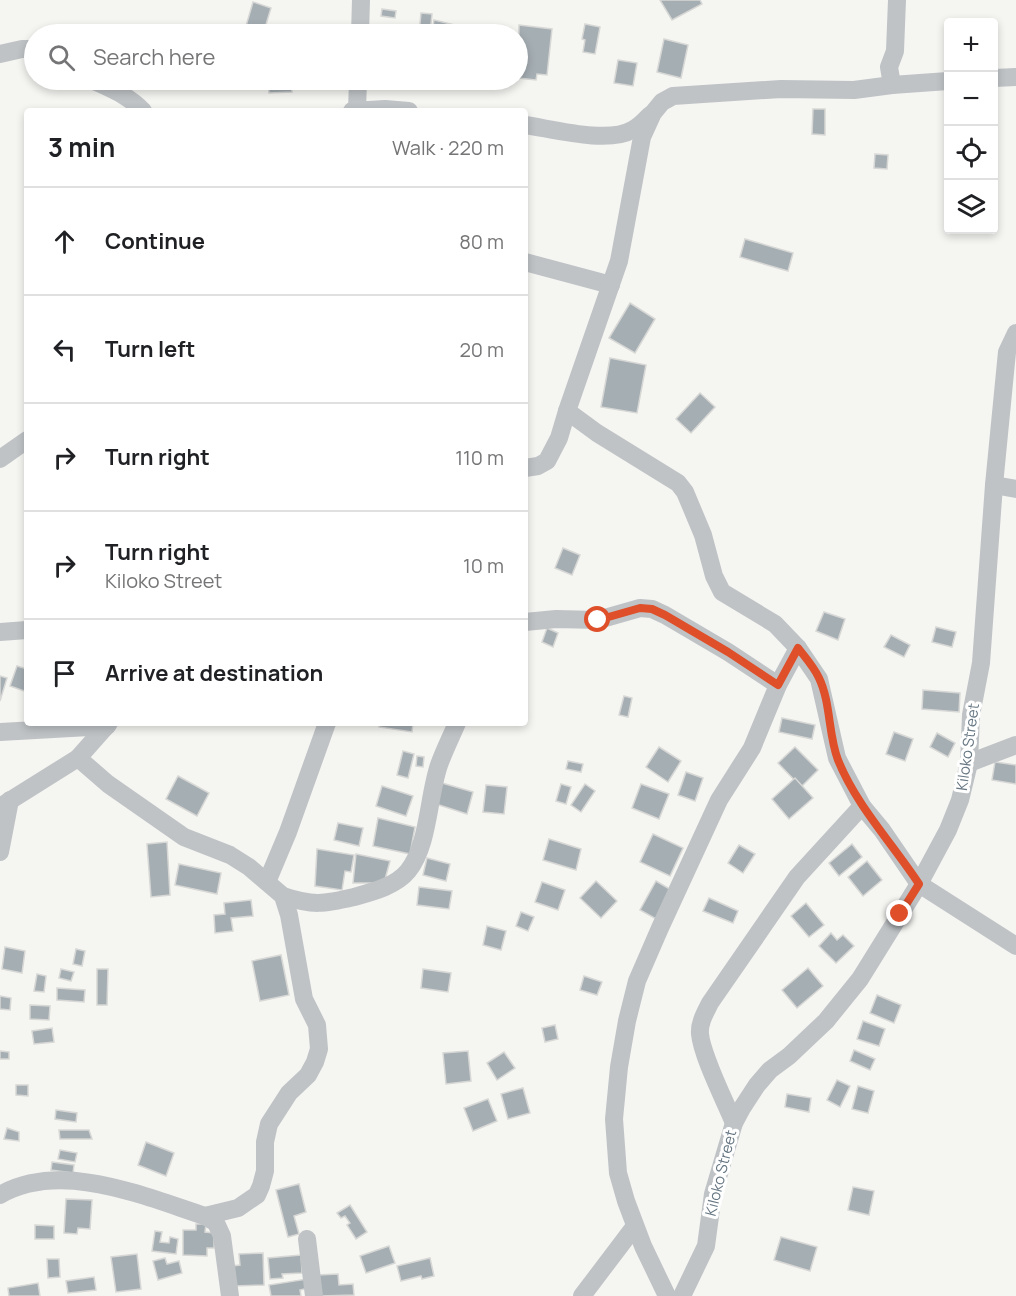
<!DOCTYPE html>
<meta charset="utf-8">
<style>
:root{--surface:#fff;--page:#f2f2f2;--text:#202124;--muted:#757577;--line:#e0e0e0}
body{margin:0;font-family:Manrope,sans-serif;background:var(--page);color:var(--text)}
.controls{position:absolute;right:18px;top:18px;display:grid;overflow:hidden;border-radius:6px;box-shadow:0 3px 9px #0003}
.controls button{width:54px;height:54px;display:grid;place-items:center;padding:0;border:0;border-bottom:2px solid var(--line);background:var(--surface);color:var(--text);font:30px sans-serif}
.stop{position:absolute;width:18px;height:18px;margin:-14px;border:4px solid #de4f2a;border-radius:50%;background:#fff}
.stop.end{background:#de4f2a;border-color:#fff;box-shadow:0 2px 6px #0008}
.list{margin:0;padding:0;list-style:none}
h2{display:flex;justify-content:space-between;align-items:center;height:78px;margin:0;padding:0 24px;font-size:26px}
h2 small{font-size:20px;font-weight:400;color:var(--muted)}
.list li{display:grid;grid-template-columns:39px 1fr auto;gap:18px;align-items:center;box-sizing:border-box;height:108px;padding:0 24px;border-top:2px solid var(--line)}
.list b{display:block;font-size:22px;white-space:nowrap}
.list p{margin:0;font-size:20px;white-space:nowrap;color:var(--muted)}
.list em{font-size:20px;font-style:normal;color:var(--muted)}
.icon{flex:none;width:33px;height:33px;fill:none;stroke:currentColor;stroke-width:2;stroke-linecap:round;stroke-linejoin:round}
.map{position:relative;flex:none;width:1016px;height:1296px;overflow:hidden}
.search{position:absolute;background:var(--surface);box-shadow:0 3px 9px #0003;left:24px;top:24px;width:504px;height:66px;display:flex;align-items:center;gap:15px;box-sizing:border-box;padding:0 21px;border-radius:33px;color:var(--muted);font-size:22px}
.panel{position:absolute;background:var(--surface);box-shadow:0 3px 9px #0003;left:24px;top:108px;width:504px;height:618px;border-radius:6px}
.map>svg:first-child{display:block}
</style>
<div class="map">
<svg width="1016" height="1296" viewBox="0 0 1016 1296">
<rect width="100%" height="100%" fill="#f5f5f2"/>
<g fill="#a5aeb3" stroke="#d7d7d5" stroke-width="1.5">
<path d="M660 0H700L702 4 672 20Z"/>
<path d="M253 2 271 8 264 31 246 26Z"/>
<path d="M382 9 396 11 395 18 381 16Z"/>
<path d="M421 13 432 14 430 34H419Z"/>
<path d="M434 20 459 26 457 34H432Z"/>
<path d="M585 24 600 27 595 54 583 52 585 40 582 39Z"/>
<path d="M519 25 552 29 547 75 537 74 536 80 518 78Z"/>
<path d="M664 39 688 45 681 78 657 72Z"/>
<path d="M618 60 637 63 633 86 614 83Z"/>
<path d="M268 80H291L292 92 269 93Z"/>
<path d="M483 80H499L497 88 482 86Z"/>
<path d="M813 109H825V135L812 134Z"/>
<path d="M875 154 888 155 887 169 874 168Z"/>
<path d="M745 239 793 253 788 271 740 257Z"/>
<path d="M630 303 655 319 635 353 609 338Z"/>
<path d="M610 358 646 365 637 413 601 407Z"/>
<path d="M700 393 715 407 691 433 676 419Z"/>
<path d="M563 548 580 555 572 575 555 568Z"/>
<path d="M824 612 845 619 838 640 816 631Z"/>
<path d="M936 627 956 632 952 647 932 642Z"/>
<path d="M547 628 558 633 553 647 542 642Z"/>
<path d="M891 635 910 645 904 657 884 647Z"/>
<path d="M17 666 27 669V692L10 686Z"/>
<path d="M0 676 7 678 0 701Z"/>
<path d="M923 690 960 693 959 712 922 709Z"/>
<path d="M624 696 632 698 628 717 619 715Z"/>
<path d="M782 718 815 725 812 739 779 732Z"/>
<path d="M380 723H413L412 732 379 727Z"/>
<path d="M894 732 913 739 905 761 886 754Z"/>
<path d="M937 733 955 743 948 757 930 747Z"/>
<path d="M659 747 681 761 668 782 646 767Z"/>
<path d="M795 747 818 770 801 787 778 763Z"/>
<path d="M403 751 414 754 408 778 397 775Z"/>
<path d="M417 756 424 757 423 767 416 766Z"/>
<path d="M568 761 583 764 581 772 566 769Z"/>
<path d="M995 762 1016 765V784L992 780Z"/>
<path d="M686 772 703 778 695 801 678 795Z"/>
<path d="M178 776 209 793 197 816 166 799Z"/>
<path d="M795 778 813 798 789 819 772 799Z"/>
<path d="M442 783 473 792 467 814 436 804Z"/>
<path d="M561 784 571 787 566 804 556 801Z"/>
<path d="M585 784 595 791 581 812 571 805Z"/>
<path d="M641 784 669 794 659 819 632 808Z"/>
<path d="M486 785 507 787 504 814 483 812Z"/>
<path d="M382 786 413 796 406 816 376 806Z"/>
<path d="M378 818 415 827 410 854 373 846Z"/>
<path d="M338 823 363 828 359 846 334 840Z"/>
<path d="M653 834 683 848 670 876 640 862Z"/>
<path d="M549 839 581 849 576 870 543 860Z"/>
<path d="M167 842 170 895 151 897 147 844Z"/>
<path d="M852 844 862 857 839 876 829 863Z"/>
<path d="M739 845 755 854 743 873 728 863Z"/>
<path d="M317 849 354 855 351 872 345 871 342 890 315 886Z"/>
<path d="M356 854 390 861 384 883H353Z"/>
<path d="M427 858 450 864 446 881 423 875Z"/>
<path d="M867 861 882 880 863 896 848 877Z"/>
<path d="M179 864 221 873 217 894 175 885Z"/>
<path d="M596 881 617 901 601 918 580 898Z"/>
<path d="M656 881 673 891 658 920 640 910Z"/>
<path d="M542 882 565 890 558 910 535 902Z"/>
<path d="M419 887 452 891 449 909 417 905Z"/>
<path d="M709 898 738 911 733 923 703 911Z"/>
<path d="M251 900 253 916 231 918 233 931 215 933 214 915 225 914 224 903Z"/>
<path d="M806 903 824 925 809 937 791 916Z"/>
<path d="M521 912 534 917 528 931 516 926Z"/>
<path d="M487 926 506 931 501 950 483 945Z"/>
<path d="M831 933 837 940 843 935 854 946 836 963 819 946Z"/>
<path d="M5 947 25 951 22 973 2 969Z"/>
<path d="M76 949 85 951 82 966 73 964Z"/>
<path d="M281 955 289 995 260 1001 252 961Z"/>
<path d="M808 968 823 986 797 1008 782 990Z"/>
<path d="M61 969 74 972 71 981 59 978Z"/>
<path d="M97 969H108L107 1005H97Z"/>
<path d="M423 969 451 973 448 992 421 988Z"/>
<path d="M37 974 46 976 44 992 34 991Z"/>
<path d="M584 976 602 982 597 995 580 990Z"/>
<path d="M57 988 85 990 84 1002 57 1000Z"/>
<path d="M877 995 901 1005 894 1023 870 1013Z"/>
<path d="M0 996 11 998 10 1010 0 1009Z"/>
<path d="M30 1005 50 1006 49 1020 30 1019Z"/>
<path d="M863 1021 885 1029 879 1046 857 1039Z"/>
<path d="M555 1025 558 1039 545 1042 542 1028Z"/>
<path d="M52 1028 54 1042 34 1044 32 1031Z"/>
<path d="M854 1050 875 1059 870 1070 850 1061Z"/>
<path d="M0 1051 9 1052V1059H0Z"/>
<path d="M468 1051 471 1081 446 1084 443 1053Z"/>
<path d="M504 1052 515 1068 497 1080 487 1063Z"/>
<path d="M837 1080 850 1086 840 1107 827 1100Z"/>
<path d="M16 1085H28V1096L16 1095Z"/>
<path d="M858 1086 874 1091 868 1113 852 1109Z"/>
<path d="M523 1088 530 1113 508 1119 501 1094Z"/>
<path d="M787 1094 811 1098 809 1112 785 1107Z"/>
<path d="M488 1099 497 1121 473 1131 464 1108Z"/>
<path d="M56 1110 77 1113 76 1122 55 1119Z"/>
<path d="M7 1128 19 1132V1141L4 1139Z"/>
<path d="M59 1130H89L92 1139H60Z"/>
<path d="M146 1142 174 1153 166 1176 138 1165Z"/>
<path d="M60 1150 77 1153 75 1162 58 1159Z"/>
<path d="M52 1162 74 1165 73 1173 51 1170Z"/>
<path d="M299 1184 306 1212 294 1216 299 1234 288 1237 276 1190Z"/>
<path d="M853 1187 874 1191 869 1215 848 1210Z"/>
<path d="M66 1199 92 1200 90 1229 78 1228 77 1234 64 1233Z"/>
<path d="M350 1205 367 1232 356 1239 347 1225 350 1223 345 1216 341 1218 337 1213Z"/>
<path d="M196 1224H206L205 1232 214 1233V1248H207V1256L183 1255V1230H196Z"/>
<path d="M35 1225 54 1226V1239H35Z"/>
<path d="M155 1231 162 1232 160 1242 169 1243 170 1237 178 1239 176 1254 152 1251Z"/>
<path d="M781 1237 817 1247 810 1271 774 1260Z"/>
<path d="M389 1246 395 1263 366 1273 360 1256Z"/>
<path d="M263 1253 264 1285 233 1286 232 1266 240 1265 239 1254Z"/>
<path d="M137 1254 141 1289 116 1292 111 1257Z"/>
<path d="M301 1255 302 1273 282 1274 283 1278 270 1279 268 1258Z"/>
<path d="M165 1258 167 1264 179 1261 182 1273 158 1280 153 1261Z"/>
<path d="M430 1258 434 1276 422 1279 421 1276 401 1281 397 1266Z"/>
<path d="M47 1259H59L60 1277 48 1278Z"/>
<path d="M338 1274 339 1285 353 1284 354 1295 320 1296 318 1275Z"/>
<path d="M94 1277 96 1290 68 1293 66 1281Z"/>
<path d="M307 1279 308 1288 300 1290 301 1296H271L269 1285Z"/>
<path d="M38 1283 40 1296H9L8 1288Z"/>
</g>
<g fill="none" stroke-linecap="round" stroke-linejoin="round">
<g stroke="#bfc3c6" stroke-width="18">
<path d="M360 34 361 0"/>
<path d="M0 54 22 49H34"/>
<path d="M994 78 1016 77"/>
<path d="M92 80C111 89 128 95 143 111"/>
<path d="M892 85 889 67 895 51 897 0"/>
<path d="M352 111 385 109 409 111"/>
<path d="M357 111 358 80"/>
<path d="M525 125C553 129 608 144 632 130 639 127 645 120 650 115"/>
<path d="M525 262 611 285"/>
<path d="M567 411 597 433 678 483 685 492 703 535 714 576 722 592 775 624 798 648 819 679 837 758 862 806 882 830 919 884 1016 946"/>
<path d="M0 459 27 440"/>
<path d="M525 468 538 466 547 461 559 438 567 411 619 261 642 137 653 113 662 102 673 96 781 89 854 90 892 85 948 81"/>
<path d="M994 485 1016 489"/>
<path d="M525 622 556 619 598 620 640 608 652 609 665 615 728 652 778 685"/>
<path d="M0 632 27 630"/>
<path d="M0 732 107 726"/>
<path d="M78 758 108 784 184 837 230 855 249 867 283 896 289 915 304 999 317 1025 319 1049 315 1062 308 1075 289 1093 269 1124 265 1142V1171L261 1186 257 1195 238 1208 205 1216"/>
<path d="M969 763 1016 745"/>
<path d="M0 807 78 758 109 723"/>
<path d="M0 852 10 800"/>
<path d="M267 882 288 832 327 723"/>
<path d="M283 896C313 906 324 904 354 897 372 892 396 886 408 871 429 845 428 797 439 765 444 751 451 737 457 723"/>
<path d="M734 1123C725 1101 702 1056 700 1034 699 1023 705 1013 710 1003L797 877 862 806"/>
<path d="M0 1195C61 1160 143 1196 205 1216L216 1223 222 1236 230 1296"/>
<path d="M307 1239 314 1296"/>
<path d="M582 1296 635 1226"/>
<path d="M667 1296 643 1246 626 1201 618 1173 614 1119 619 1067 627 1021 637 981 660 928 719 800 752 748 778 685 798 648"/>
<path d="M682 1296 706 1246 713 1194 734 1123 742 1108 757 1085 770 1070 789 1056 826 1021 860 979 919 884 948 830 960 800 969 763 971 715 981 663 994 485 1007 352 1016 333"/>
</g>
</g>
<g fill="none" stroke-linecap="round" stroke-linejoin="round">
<path stroke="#de4f2a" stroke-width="8" d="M598 620 640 608 652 609 665 615 728 652 778 685 798 648C805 657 814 667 819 678 831 703 828 734 838 760 856 805 892 843 919 884L900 914"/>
</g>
<g text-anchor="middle" stroke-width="6" stroke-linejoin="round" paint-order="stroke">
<g font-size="15" fill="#657682" stroke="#fff">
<text transform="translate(968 747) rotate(-82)" y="5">Kiloko Street</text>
<text transform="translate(721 1173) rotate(-76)" y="5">Kiloko Street</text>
</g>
</g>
</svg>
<div class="controls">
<button>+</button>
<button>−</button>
<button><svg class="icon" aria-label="locate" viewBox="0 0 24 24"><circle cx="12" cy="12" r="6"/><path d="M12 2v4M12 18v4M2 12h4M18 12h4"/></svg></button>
<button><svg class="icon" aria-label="layers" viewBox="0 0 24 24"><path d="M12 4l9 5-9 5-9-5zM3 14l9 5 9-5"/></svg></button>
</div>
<div class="stop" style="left:598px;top:620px"></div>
<div class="stop end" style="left:900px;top:914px"></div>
<div class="search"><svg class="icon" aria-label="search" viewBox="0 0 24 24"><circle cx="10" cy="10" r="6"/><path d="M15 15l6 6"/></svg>Search here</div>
<section class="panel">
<h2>3 min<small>Walk · 220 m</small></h2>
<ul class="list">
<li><svg class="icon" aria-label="ahead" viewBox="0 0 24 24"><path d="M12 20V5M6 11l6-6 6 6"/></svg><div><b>Continue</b></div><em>80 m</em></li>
<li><svg class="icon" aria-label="left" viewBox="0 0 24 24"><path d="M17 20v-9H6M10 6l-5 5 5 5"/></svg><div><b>Turn left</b></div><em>20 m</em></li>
<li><svg class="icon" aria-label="right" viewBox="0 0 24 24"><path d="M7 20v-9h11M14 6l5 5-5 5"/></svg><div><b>Turn right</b></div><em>110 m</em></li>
<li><svg class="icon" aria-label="right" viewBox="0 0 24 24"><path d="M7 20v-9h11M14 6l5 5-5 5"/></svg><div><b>Turn right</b><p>Kiloko Street</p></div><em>10 m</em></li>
<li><svg class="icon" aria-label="arrive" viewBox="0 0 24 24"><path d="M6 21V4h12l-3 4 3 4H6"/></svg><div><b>Arrive at destination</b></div></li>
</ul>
</section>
</div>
